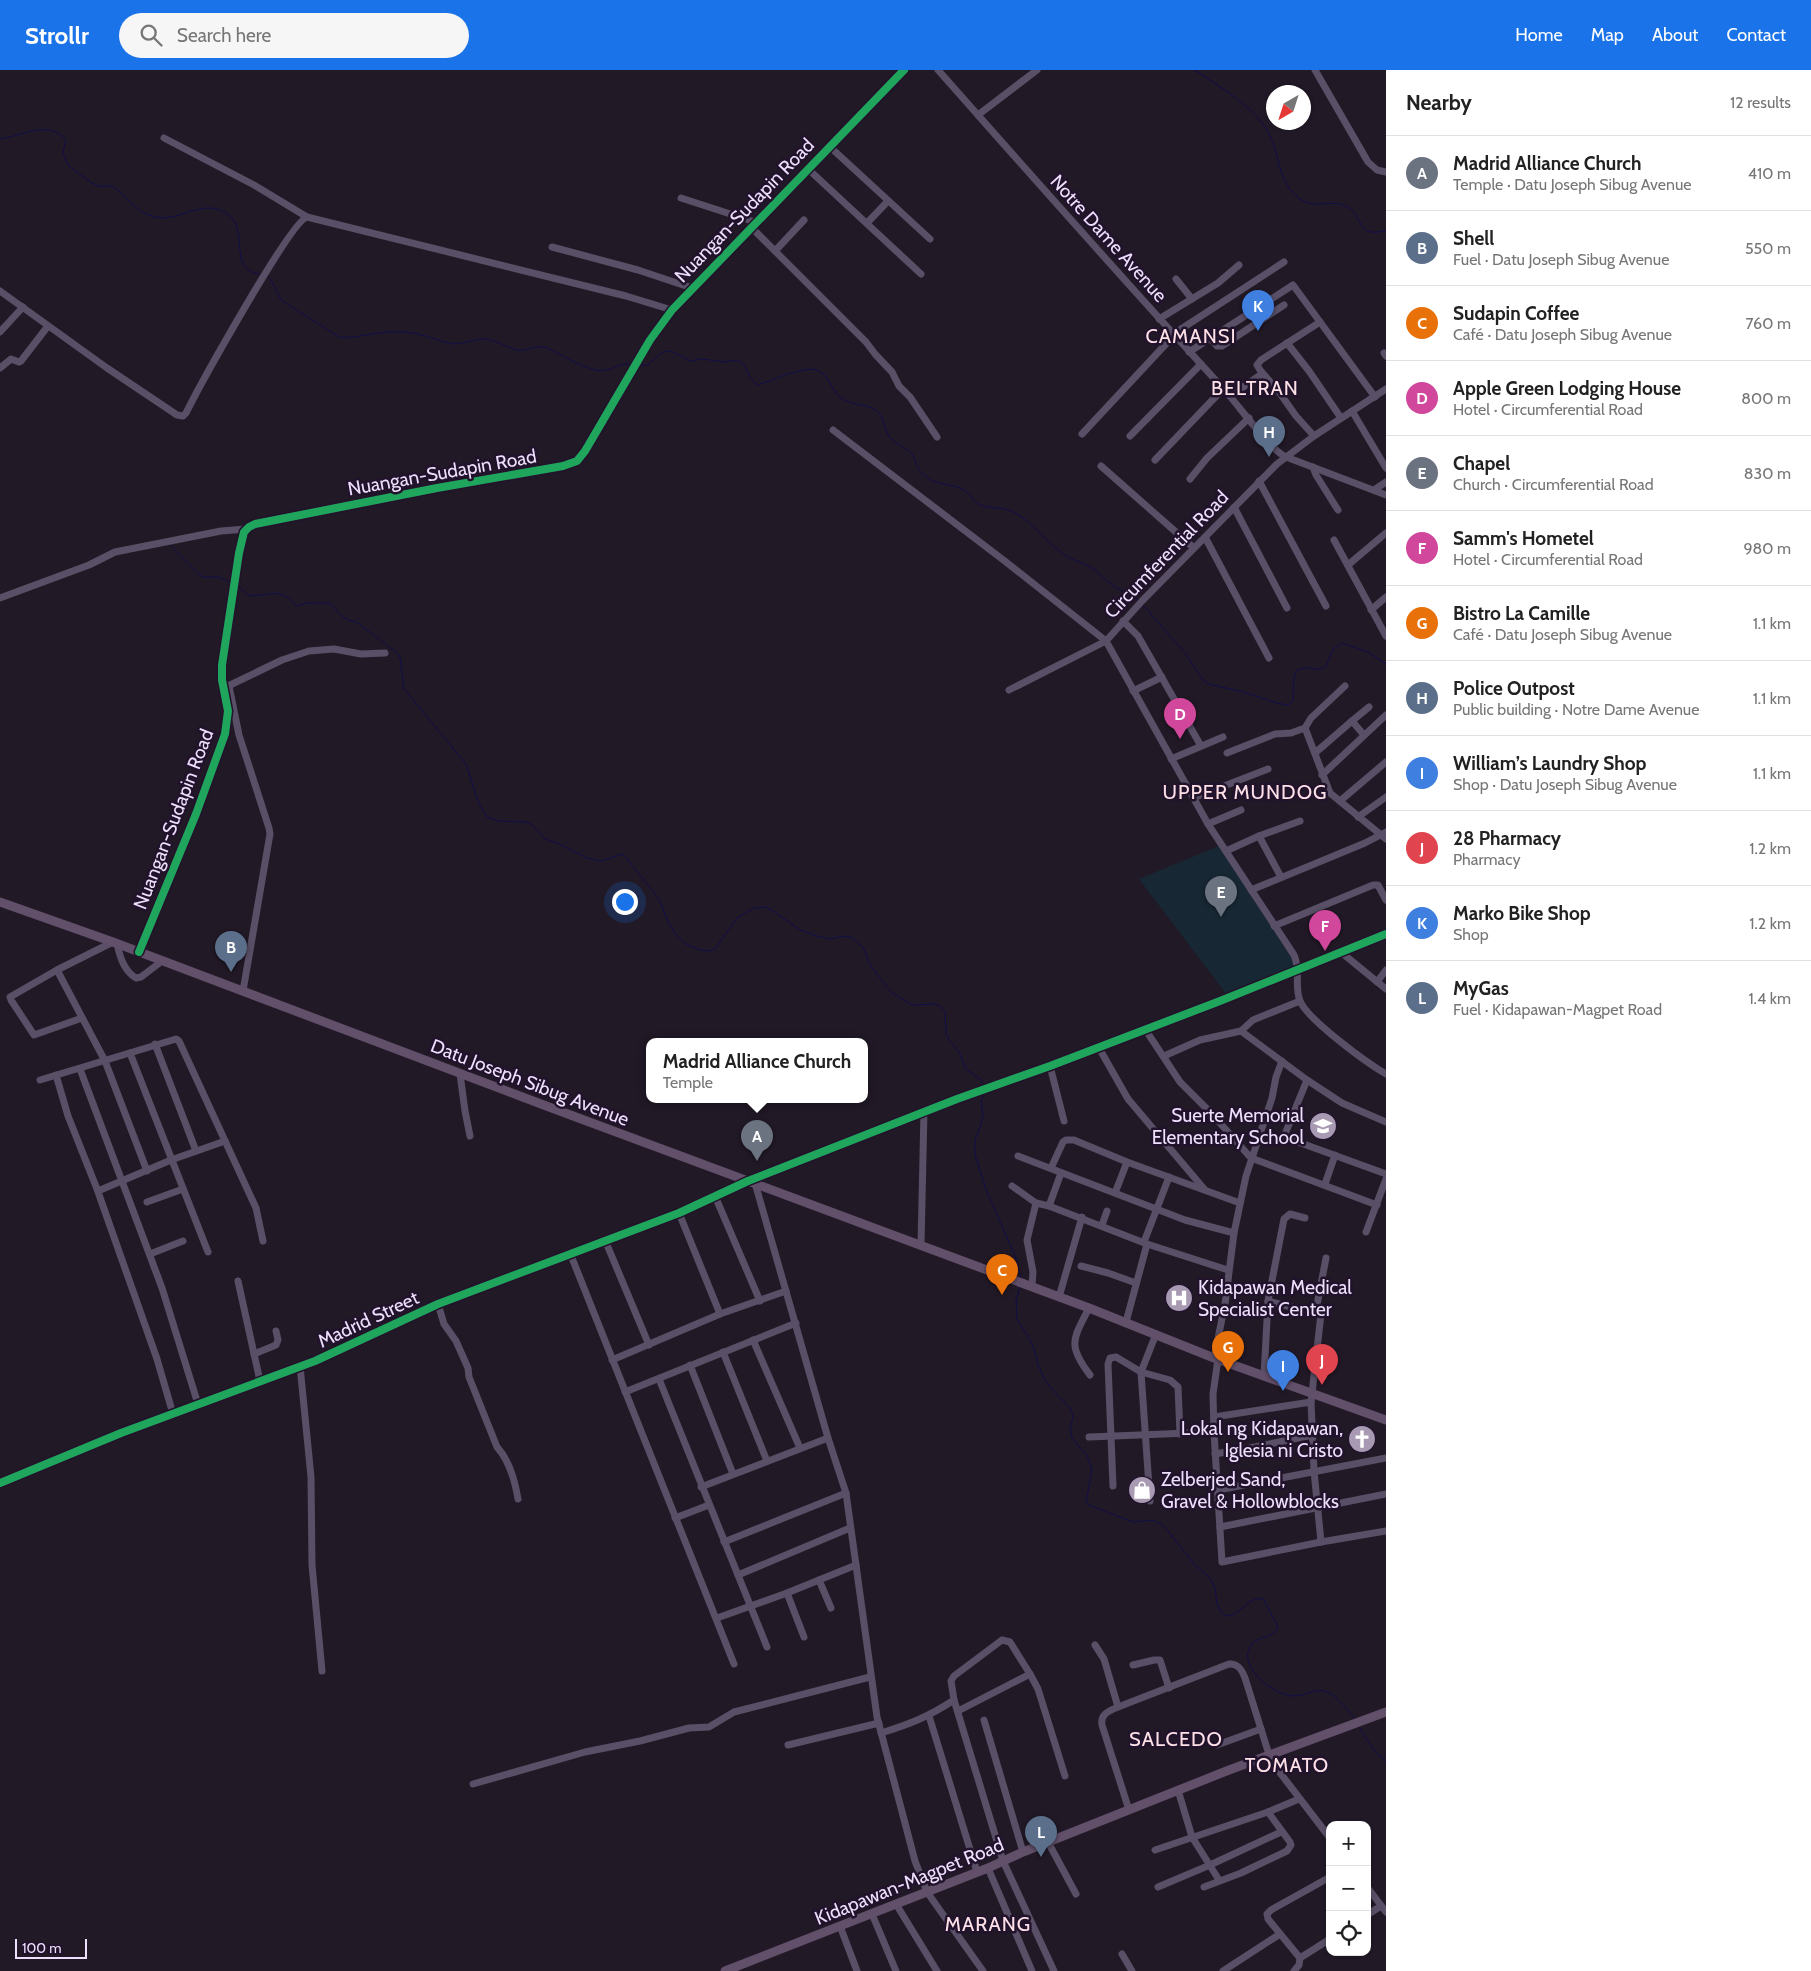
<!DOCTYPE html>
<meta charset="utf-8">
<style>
:root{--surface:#fff;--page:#f6f6f6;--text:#222;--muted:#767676;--line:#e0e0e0;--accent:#1a73e8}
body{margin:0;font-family:Cabin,sans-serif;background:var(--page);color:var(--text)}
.controls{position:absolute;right:15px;bottom:15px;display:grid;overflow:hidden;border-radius:10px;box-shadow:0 1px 4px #0004}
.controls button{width:45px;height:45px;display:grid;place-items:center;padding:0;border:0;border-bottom:1px solid var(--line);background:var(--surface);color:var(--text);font:25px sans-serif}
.compass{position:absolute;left:1266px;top:15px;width:45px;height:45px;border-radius:50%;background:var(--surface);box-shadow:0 1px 4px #0004;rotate:219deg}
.scale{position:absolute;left:15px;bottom:12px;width:72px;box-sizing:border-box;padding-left:5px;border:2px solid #efdffe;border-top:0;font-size:14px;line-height:18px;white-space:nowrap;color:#efdffe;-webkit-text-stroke:4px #22132c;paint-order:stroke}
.you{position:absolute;left:624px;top:831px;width:18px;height:18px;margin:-12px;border:4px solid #fff;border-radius:50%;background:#1a73e8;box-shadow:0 0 0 8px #1a73e833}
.badge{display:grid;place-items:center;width:32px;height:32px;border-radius:50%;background:var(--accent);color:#fff;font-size:16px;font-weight:700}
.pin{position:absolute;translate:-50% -41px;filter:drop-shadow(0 1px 2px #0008)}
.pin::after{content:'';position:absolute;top:26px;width:18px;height:15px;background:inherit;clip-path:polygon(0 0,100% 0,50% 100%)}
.popup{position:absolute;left:646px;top:968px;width:222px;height:65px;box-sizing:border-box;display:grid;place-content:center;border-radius:10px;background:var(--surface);filter:drop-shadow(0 1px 4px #0005);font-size:16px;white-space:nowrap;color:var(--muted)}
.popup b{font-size:19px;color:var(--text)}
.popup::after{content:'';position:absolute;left:50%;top:100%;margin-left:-10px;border:10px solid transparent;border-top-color:var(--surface)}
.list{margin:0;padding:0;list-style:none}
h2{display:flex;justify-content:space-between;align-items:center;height:65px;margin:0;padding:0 20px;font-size:21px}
h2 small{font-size:16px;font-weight:400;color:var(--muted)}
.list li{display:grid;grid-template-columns:32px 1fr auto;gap:15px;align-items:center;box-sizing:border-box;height:75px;padding:0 20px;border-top:1px solid var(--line)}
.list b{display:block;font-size:19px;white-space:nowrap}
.list p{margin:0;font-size:16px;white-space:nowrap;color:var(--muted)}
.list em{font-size:16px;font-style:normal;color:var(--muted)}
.icon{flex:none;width:28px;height:28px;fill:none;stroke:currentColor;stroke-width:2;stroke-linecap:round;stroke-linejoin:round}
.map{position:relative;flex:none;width:1386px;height:1901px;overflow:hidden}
header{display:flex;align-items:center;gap:30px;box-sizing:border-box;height:70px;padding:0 25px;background:var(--accent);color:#fff}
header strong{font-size:24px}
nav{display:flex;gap:28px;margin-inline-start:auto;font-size:18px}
.search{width:350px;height:45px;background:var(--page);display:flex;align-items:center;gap:12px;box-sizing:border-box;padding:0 18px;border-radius:28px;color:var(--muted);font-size:19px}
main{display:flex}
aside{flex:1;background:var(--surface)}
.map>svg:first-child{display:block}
</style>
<header>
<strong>Strollr</strong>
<div class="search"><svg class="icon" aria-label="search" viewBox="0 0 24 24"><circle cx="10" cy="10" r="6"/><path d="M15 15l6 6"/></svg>Search here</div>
<nav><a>Home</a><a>Map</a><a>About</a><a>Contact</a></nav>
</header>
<main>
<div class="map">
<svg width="1386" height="1901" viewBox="0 0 1386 1901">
<rect width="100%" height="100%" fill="#211926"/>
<path fill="#172834" d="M1219 776 1292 889 1294 896 1227 925 1139 809Z"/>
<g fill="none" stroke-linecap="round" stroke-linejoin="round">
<g stroke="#120e48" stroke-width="1">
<path d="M1195 0C1219 17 1249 33 1266 58 1280 80 1277 114 1300 129 1315 140 1329 128 1348 137 1358 142 1359 159 1371 162 1376 163 1381 161 1386 161"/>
<path d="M0 69C23 66 48 49 66 70L63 82 65 89 70 97 92 113 99 116H112C127 125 134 141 152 146 178 155 201 127 226 143 251 158 226 201 260 204"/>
<path d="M268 207 271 210 281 230 339 267C356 269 374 262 392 262 402 262 412 262 422 265 434 268 443 273 455 274 465 274 475 268 485 269 497 270 506 278 517 280 527 282 538 274 547 278 564 285 577 296 596 300 610 303 619 292 632 294"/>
<path d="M639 296 647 295 663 282 671 281 691 291 702 289 725 292 738 290C749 295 746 309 758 315 771 311 802 296 816 300 830 304 830 319 840 327 851 337 868 332 878 342 884 349 884 358 889 366 894 375 906 376 912 384 918 392 913 396 925 406 937 416 951 413 964 420 970 423 973 432 980 435 990 439 1002 436 1013 442 1033 452 1044 470 1062 483 1071 490 1082 492 1092 498 1098 501 1101 506 1106 510 1116 519 1128 523 1138 530"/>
<path d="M169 474 200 505 203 507H218L231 512"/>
<path d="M238 516C241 519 244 522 247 524 257 530 273 518 287 527 291 529 293 533 296 536L308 533H330L344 548 358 553 397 583 400 587 404 619 466 694 479 734 487 747 498 751 525 752 531 754 545 769 557 773 587 788 602 791 623 784 659 829 669 854 677 866 686 874 700 880 709 881 715 879 737 848 754 838 765 837 775 842 800 860 817 866 829 869 845 866 853 868 863 877 870 895 891 922 912 935 935 934 940 936 945 942 946 963 949 970 959 982 966 999 981 1010 984 1017"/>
<path d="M1143 535 1185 583 1203 610 1209 614 1243 622 1276 633 1288 635 1293 631C1294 620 1292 611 1297 600 1307 595 1316 602 1326 597L1332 580 1342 573 1368 582 1386 594"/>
<path d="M985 1022 981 1031 983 1043 981 1054 975 1070V1085L987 1122 1016 1188 1021 1208"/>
<path d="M1020 1217 1016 1231 1017 1249 1033 1275 1038 1295 1044 1308 1051 1318 1071 1339 1073 1347 1070 1359 1072 1368 1087 1386 1092 1399 1086 1433 1089 1435 1133 1452 1153 1450 1164 1456 1194 1494 1210 1508 1215 1518 1217 1534 1221 1542 1226 1546C1241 1546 1250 1523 1264 1530L1278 1557C1273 1570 1255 1564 1249 1579 1240 1599 1275 1626 1294 1626 1306 1626 1315 1617 1327 1622 1338 1626 1347 1639 1354 1648"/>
<path d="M1359 1657 1376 1683 1386 1691"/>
</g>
<g stroke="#594f66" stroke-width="7">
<path d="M938 0C1032 106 1126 213 1222 317 1237 333 1269 379 1286 387L1386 425"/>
<path d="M1315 0 1368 92 1377 100 1386 102"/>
<path d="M978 45 1037 0"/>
<path d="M164 68 254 115 307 147 626 226 672 240"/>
<path d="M829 76 930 169"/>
<path d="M807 98 921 204"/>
<path d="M681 128 755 152"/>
<path d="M867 153 888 131"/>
<path d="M751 157 866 272 875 284 892 302 899 316 910 327 937 367"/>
<path d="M552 177 638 200 692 218"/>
<path d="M775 181 804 150"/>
<path d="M1176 209 1192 229"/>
<path d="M0 221 107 298 177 345 183 346 186 343C199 317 290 152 307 147"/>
<path d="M1159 249 1218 213 1239 195"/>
<path d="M0 262 23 237"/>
<path d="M1211 269 1217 276H1222L1284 235"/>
<path d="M1287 273 1309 301 1341 348"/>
<path d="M1189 282 1293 215 1375 327"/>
<path d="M1384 283 1386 286"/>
<path d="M0 298 11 289 19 292 21 291 48 256"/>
<path d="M1230 326 1262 304"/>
<path d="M1352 341 1386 398"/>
<path d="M833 360 1006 492 1106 571 1208 754 1294 885C1301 900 1294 916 1300 931 1308 950 1367 993 1386 1004"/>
<path d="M1082 364 1178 261 1284 192"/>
<path d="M1130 366 1201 294"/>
<path d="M1314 366 1296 346 1279 322 1260 300 1257 295 1261 290 1320 252"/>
<path d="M1155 390 1223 319"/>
<path d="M1101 396 1194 478"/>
<path d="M1313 397 1316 405 1338 440"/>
<path d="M1190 409 1207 388 1249 348"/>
<path d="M1259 411 1326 536"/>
<path d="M1374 420 1386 412"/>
<path d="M1234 437 1287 538"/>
<path d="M1205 467 1269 588"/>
<path d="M1334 470 1386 566"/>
<path d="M1348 495 1386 463"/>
<path d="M0 528 89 495 115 482 221 461 246 459"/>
<path d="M1371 540 1386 527"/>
<path d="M1123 551 1138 566 1201 676"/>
<path d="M229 616 239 665 269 758 270 764 243 921"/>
<path d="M226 617 282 590 309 581 334 579 361 584 385 583"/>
<path d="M1009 620 1106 571 1142 531 1277 394 1314 366 1386 319"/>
<path d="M1133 621 1162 607"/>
<path d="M1352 651 1369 637"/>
<path d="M1305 658 1330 723 1386 769"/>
<path d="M1227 683 1275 664 1291 663 1305 658 1311 648 1345 616"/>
<path d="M1315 683 1352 651 1364 665"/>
<path d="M1171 689 1223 667"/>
<path d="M1322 705 1386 645"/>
<path d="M1193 728 1268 699"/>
<path d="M1340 731 1386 692"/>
<path d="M1358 747 1386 727"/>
<path d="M1208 754 1241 740"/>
<path d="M1259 766 1281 807"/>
<path d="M1226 781 1259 766 1300 751"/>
<path d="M1251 820 1365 773 1386 762"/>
<path d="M1274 856 1373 815H1378L1386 830"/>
<path d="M117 874C120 887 124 901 136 908L141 907 162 891"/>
<path d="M139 882 196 744 225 664 228 641 222 610V595L239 483 244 462 249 457 255 454 437 418 563 396 577 391 585 381 650 270 672 240 904 0"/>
<path d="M1342 883 1386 919"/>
<path d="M57 900 105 991 147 1101"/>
<path d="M1377 912 1386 900"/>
<path d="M82 948 34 965 11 930 10 927 57 900 113 872"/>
<path d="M1145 959 1180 1012 1212 1044 1251 1088 1377 1135"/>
<path d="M1241 961 1253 950 1300 931"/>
<path d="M155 974 196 1081"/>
<path d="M1099 978 1128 1029 1205 1120"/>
<path d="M130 983 208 1182"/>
<path d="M1164 986 1200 970 1241 961 1307 1010 1342 1033 1386 1052"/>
<path d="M1050 996 1064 1051"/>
<path d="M80 999 162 1218 198 1334"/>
<path d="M460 1004 465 1041 470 1066"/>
<path d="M56 1005 68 1046 97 1119 157 1289 173 1344"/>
<path d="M40 1010 176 969 179 971 256 1138 263 1171"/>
<path d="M1307 1010 1285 1064 1287 1068 1386 1104"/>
<path d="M1018 1086 1185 1150 1234 1163 1225 1234 1214 1288"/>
<path d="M1051 1098 1063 1072 1066 1070H1074L1127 1092 1240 1133"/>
<path d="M755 1113 828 1368 846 1423 877 1647 915 1791 927 1822 983 1901"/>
<path d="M1325 1114 1335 1085"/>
<path d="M1012 1116 1036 1133 1049 1136 1147 1174 1228 1200"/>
<path d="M98 1121 171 1090 225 1071"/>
<path d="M1115 1123 1127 1092"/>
<path d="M715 1126 760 1231"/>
<path d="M147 1132 183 1119"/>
<path d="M1049 1136 1061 1103"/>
<path d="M679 1143 720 1244"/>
<path d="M1102 1155 1107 1141"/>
<path d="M1366 1162 1386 1109"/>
<path d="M1234 1163 1246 1106 1272 1028 1276 1007 1282 991"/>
<path d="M605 1170 649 1275"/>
<path d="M1144 1172 1169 1107"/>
<path d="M921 1175 924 1041"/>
<path d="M570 1183 734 1594"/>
<path d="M150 1184 183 1171"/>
<path d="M1081 1196 1108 1203 1136 1213"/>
<path d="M238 1211 260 1311"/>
<path d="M1032 1216 1033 1202 1027 1170 1036 1133"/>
<path d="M1059 1227 1082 1147"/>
<path d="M1268 1231 1307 1241 1318 1240 1321 1244 1311 1332 1314 1401 1321 1472"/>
<path d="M438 1234 444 1254 456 1271 468 1298 469 1307 497 1377C510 1391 515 1411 518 1429"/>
<path d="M1089 1238C1073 1269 1067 1275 1090 1305"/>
<path d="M1316 1240 1326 1188"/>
<path d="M1126 1252 1147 1174"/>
<path d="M753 1270 800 1378"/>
<path d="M723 1282 767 1391"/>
<path d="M254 1284 276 1275 278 1270 276 1261"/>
<path d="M1218 1289 1213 1324 1214 1362 1222 1492 1321 1472 1386 1461"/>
<path d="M612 1290 720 1244 786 1221"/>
<path d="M690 1295 733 1404"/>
<path d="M300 1296 311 1407 312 1495 322 1601"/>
<path d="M1264 1306 1268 1231 1284 1149 1290 1144 1305 1148"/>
<path d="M659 1309 767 1577"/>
<path d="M625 1322 796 1253"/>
<path d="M1214 1347 1311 1332"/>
<path d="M1089 1367 1214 1362"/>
<path d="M1215 1384 1255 1377 1313 1365"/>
<path d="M0 1413 121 1363 315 1291 438 1234 679 1143 748 1111 957 1029 1050 996 1220 931 1386 864"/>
<path d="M1113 1416 1108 1294 1110 1288 1116 1287 1141 1302 1170 1310 1178 1317 1180 1364"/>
<path d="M701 1417 828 1368"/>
<path d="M1218 1420 1386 1388"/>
<path d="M1150 1431 1141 1302 1156 1264"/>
<path d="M675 1448 709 1435"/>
<path d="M1220 1457 1386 1424"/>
<path d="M724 1472 846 1423"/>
<path d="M738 1505 850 1458"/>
<path d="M819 1510 831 1538"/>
<path d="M787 1523 804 1567"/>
<path d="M717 1548 787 1523 856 1495"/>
<path d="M1095 1575 1104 1589 1118 1637"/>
<path d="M1133 1595 1154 1590H1160L1169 1618"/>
<path d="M1030 1604 1038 1619 1065 1706"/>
<path d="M958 1641 1030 1604 1010 1572 1002 1570 954 1606 951 1611 954 1630 1003 1791 1054 1901"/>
<path d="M929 1646 977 1802"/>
<path d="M984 1650 1023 1782"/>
<path d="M881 1663C910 1654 928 1647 954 1630"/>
<path d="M788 1675 879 1653"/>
<path d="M1217 1675 1261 1659"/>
<path d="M473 1714 585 1682 640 1671 689 1658 709 1657 734 1642 870 1607"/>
<path d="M1178 1720 1192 1767 1219 1810"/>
<path d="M1129 1740 1102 1655C1100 1644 1109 1641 1118 1637L1229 1594C1238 1593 1242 1600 1245 1608L1271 1691 1330 1768"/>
<path d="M1048 1772 1076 1824"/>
<path d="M1155 1780 1268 1742 1299 1729"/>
<path d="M988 1798 1032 1901"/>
<path d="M1158 1817 1210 1795 1281 1762"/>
<path d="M1204 1817 1241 1803 1287 1781 1291 1775 1290 1772 1268 1742"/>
<path d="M1367 1817 1386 1842"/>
<path d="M896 1834 937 1901"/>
<path d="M872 1844 896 1901"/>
<path d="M1367 1845 1381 1836"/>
<path d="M840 1856 857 1901"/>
<path d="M1122 1884 1132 1901"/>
<path d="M1300 1888 1330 1869"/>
<path d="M1223 1901 1280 1864"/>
<path d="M1294 1901 1299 1895 1300 1888 1268 1849 1267 1844 1271 1840 1330 1807"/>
</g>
<g stroke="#624f6a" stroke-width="9">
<path d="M0 832 113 872 549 1037 1089 1238 1214 1288 1386 1350"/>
<path d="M725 1901 988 1798 1023 1782 1229 1700 1386 1642"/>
</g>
<g stroke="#22132c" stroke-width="11">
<g id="cycleway">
<path d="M139 882 196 744 225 664 228 641 222 610V595L239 483 244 462 249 457 255 454 437 418 563 396 577 391 585 381 650 270 672 240 904 0"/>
<path d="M0 1413 121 1363 315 1291 438 1234 679 1143 748 1111 957 1029 1050 996 1220 931 1386 864"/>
</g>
</g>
<use href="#cycleway" stroke="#20a55d" stroke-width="8"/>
</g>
<defs>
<g id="school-disc" transform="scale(1.4375)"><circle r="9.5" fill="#a79ab2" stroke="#22132c"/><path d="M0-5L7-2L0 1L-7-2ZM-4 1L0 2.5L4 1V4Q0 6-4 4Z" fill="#fff"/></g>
<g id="hospital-disc" transform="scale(1.4375)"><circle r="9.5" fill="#a79ab2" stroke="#22132c"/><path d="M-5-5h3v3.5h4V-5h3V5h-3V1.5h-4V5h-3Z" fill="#fff"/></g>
<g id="church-disc" transform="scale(1.4375)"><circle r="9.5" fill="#a79ab2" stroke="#22132c"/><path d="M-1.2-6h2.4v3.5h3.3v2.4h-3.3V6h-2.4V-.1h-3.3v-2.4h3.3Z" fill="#fff"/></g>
<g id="shop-disc" transform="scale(1.4375)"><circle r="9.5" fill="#a79ab2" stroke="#22132c"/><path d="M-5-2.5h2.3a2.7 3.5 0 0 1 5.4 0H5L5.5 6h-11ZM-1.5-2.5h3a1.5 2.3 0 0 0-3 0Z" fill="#fff"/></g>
</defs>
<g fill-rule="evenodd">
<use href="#school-disc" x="1323" y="1056"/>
<use href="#hospital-disc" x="1179" y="1228"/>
<use href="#church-disc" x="1362" y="1369"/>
<use href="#shop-disc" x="1142" y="1420"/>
</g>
<g text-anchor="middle" stroke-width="5" stroke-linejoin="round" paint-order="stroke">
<g font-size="19" fill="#efdffe" stroke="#22132c">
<text transform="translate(744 140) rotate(-46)" y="7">Nuangan-Sudapin Road</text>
<text transform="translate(1109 168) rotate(48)" y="7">Notre Dame Avenue</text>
<text transform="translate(442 402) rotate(-10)" y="7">Nuangan-Sudapin Road</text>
<text transform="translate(1166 484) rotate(-46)" y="7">Circumferential Road</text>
<text transform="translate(173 749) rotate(-69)" y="7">Nuangan-Sudapin Road</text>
<text transform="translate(530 1012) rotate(21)" y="7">Datu Joseph Sibug Avenue</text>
<text transform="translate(368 1249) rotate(-25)" y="7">Madrid Street</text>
<text transform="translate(909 1811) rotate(-22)" y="7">Kidapawan-Magpet Road</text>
</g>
<g font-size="19" fill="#efdffe" stroke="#22132c" text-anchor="end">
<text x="1304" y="1052">Suerte Memorial<tspan x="1304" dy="22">Elementary School</tspan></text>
<text x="1198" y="1224" text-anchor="start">Kidapawan Medical<tspan x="1198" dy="22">Specialist Center</tspan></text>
<text x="1343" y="1365">Lokal ng Kidapawan,<tspan x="1343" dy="22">Iglesia ni Cristo</tspan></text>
<text x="1161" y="1416" text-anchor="start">Zelberjed Sand,<tspan x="1161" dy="22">Gravel &amp; Hollowblocks</tspan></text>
</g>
<g font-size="20" letter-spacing="1" fill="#fee1e7" stroke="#22132c">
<text x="1191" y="273">CAMANSI</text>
<text x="1255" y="325">BELTRAN</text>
<text x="1245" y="729">UPPER MUNDOG</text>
<text x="1176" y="1676">SALCEDO</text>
<text x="1287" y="1702">TOMATO</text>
<text x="988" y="1861">MARANG</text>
</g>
</g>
</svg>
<div class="controls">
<button>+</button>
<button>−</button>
<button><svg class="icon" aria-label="locate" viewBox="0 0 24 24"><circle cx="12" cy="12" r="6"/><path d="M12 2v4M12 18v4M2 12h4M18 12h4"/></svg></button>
</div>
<svg class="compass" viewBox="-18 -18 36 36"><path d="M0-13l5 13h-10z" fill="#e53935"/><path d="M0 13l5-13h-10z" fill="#767676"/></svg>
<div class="scale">100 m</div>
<div class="you"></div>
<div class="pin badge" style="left:757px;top:1091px;background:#6b7280">A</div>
<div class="popup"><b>Madrid Alliance Church</b>Temple</div>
<div class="pin badge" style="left:231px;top:902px;background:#5c6f8a">B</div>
<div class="pin badge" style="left:1002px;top:1225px;background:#e8710a">C</div>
<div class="pin badge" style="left:1180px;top:669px;background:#d1479c">D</div>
<div class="pin badge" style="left:1221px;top:847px;background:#6b7280">E</div>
<div class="pin badge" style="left:1325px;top:881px;background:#d1479c">F</div>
<div class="pin badge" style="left:1228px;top:1302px;background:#e8710a">G</div>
<div class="pin badge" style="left:1269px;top:387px;background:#5c6f8a">H</div>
<div class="pin badge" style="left:1283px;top:1321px;background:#3f7fe0">I</div>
<div class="pin badge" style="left:1322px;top:1315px;background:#e0444e">J</div>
<div class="pin badge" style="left:1258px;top:261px;background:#3f7fe0">K</div>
<div class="pin badge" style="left:1041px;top:1787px;background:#5c6f8a">L</div>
</div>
<aside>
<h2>Nearby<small>12 results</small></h2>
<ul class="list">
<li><span class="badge" style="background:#6b7280">A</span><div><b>Madrid Alliance Church</b><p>Temple · Datu Joseph Sibug Avenue</p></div><em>410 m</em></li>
<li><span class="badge" style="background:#5c6f8a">B</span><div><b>Shell</b><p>Fuel · Datu Joseph Sibug Avenue</p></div><em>550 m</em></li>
<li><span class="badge" style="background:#e8710a">C</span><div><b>Sudapin Coffee</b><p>Café · Datu Joseph Sibug Avenue</p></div><em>760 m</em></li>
<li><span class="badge" style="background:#d1479c">D</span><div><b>Apple Green Lodging House</b><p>Hotel · Circumferential Road</p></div><em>800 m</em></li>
<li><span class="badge" style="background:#6b7280">E</span><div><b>Chapel</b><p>Church · Circumferential Road</p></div><em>830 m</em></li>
<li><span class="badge" style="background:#d1479c">F</span><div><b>Samm's Hometel</b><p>Hotel · Circumferential Road</p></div><em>980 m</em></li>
<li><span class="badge" style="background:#e8710a">G</span><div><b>Bistro La Camille</b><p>Café · Datu Joseph Sibug Avenue</p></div><em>1.1 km</em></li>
<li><span class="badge" style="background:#5c6f8a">H</span><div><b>Police Outpost</b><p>Public building · Notre Dame Avenue</p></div><em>1.1 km</em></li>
<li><span class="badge" style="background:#3f7fe0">I</span><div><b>William’s Laundry Shop</b><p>Shop · Datu Joseph Sibug Avenue</p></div><em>1.1 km</em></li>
<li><span class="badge" style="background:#e0444e">J</span><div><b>28 Pharmacy</b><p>Pharmacy</p></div><em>1.2 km</em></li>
<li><span class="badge" style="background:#3f7fe0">K</span><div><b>Marko Bike Shop</b><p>Shop</p></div><em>1.2 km</em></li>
<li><span class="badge" style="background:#5c6f8a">L</span><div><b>MyGas</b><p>Fuel · Kidapawan-Magpet Road</p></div><em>1.4 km</em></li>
</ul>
</aside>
</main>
